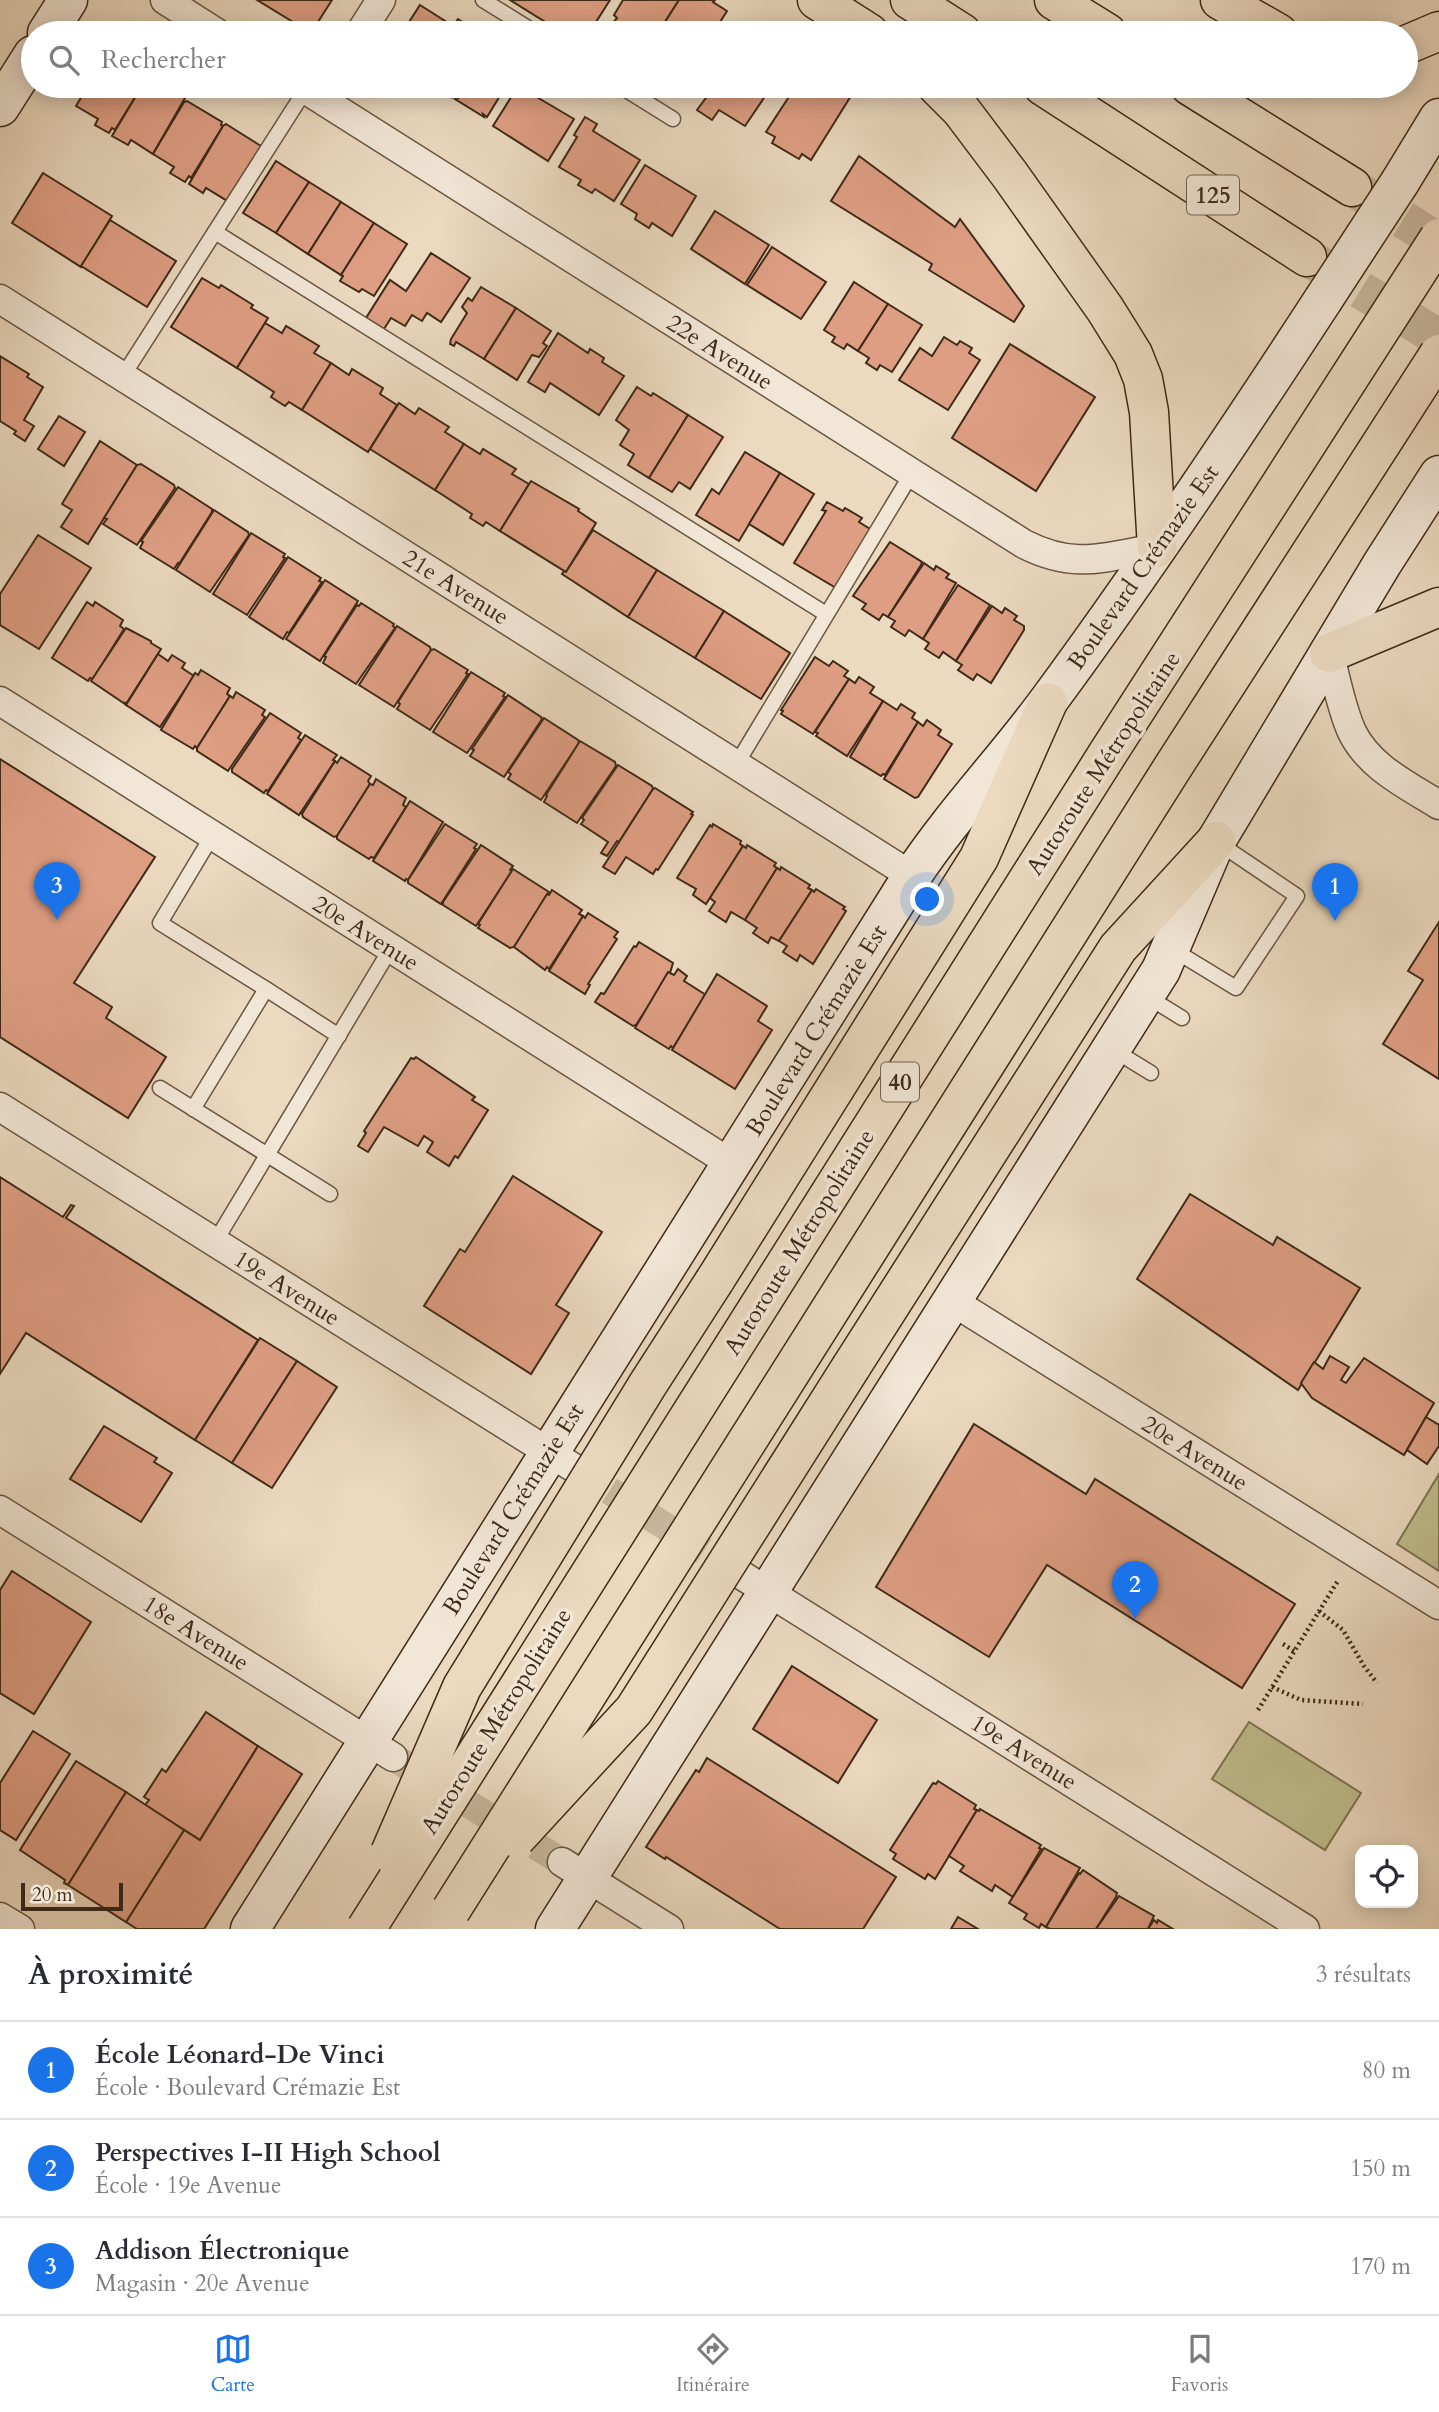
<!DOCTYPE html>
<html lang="fr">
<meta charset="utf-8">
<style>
:root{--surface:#fff;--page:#f2f2f3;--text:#2b2b33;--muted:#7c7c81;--line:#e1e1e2;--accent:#1a73e8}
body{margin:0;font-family:Cardo,serif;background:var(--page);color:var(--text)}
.controls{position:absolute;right:21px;bottom:21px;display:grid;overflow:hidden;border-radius:14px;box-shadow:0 4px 18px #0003}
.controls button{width:63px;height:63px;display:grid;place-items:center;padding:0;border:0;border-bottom:2px solid var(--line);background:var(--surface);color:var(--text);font:35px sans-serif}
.scale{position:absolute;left:21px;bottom:18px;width:102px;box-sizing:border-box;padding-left:7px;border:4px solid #3e2a17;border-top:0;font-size:19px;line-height:24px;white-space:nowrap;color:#3e2a17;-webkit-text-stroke:5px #f2e6d6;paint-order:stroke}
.you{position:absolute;left:928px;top:900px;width:24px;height:24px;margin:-18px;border:5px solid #fff;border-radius:50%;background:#1a73e8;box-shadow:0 0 0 10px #1a73e833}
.badge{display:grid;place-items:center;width:46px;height:46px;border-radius:50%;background:var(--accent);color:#fff;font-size:23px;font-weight:700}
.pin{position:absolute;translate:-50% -58px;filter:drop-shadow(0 2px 4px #0008)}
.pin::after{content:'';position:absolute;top:37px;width:24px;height:21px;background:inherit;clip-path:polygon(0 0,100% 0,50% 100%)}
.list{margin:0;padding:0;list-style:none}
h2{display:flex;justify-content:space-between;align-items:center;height:91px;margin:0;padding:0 28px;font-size:30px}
h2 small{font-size:23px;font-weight:400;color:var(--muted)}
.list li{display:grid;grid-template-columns:46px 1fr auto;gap:21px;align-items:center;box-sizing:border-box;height:98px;padding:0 28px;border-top:2px solid var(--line)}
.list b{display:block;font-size:26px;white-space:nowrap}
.list p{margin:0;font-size:23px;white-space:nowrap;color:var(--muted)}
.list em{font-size:23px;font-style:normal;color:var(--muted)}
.icon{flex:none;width:38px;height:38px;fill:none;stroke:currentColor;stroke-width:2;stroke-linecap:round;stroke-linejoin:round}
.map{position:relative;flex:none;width:1439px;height:1929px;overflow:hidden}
.search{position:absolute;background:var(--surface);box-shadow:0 4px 18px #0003;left:21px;right:21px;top:21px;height:77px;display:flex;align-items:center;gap:18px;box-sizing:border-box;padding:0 24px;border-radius:38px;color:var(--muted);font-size:26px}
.sheet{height:385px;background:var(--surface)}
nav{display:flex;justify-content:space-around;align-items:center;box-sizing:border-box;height:98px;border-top:2px solid var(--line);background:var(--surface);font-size:19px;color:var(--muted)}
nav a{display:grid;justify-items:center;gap:4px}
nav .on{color:var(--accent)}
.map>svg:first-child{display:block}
</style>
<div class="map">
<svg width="1439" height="1929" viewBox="0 0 1439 1929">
<rect width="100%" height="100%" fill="#ebd9c0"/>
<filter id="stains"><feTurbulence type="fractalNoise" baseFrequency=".00286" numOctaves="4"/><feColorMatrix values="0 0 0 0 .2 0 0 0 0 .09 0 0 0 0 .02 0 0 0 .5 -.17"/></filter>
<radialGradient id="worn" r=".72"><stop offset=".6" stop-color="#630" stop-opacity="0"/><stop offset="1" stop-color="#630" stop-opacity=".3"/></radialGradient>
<g fill="#c0bd8d" stroke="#7f7452" stroke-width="2">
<path d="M1439 1474V1571L1397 1544Z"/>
<path d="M1249 1722 1361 1793 1325 1850 1212 1779Z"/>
</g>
<g fill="#de9e83" stroke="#3e2a17" stroke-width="2">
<path d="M257 0H332L311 33Z"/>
<path d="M510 0H610L589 33H563Z"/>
<path d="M623 0H679L658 33H627L612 24 617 18 614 15Z"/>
<path d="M679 0H715L713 2 727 11 713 33H658Z"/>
<path d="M420 5 453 26 448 33H402Z"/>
<path d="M458 19 480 33H448Z"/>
<path d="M88 86H142L115 130 112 128 109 133 95 125 98 119 76 106Z"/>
<path d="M142 86H164L185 98 153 154 131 140 128 145 112 136Z"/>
<path d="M434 86H461L455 96 450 93 451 97Z"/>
<path d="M461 86H506L487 117 483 114 484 117 455 99 458 98 455 96Z"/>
<path d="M518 86 574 119 548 161 493 126Z"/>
<path d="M711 86H772L745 126 719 110 712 120 697 110 708 95 706 93Z"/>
<path d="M796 86H847L854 91 811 160 802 154 799 159 772 143 775 137 766 132Z"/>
<path d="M187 101 222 122 221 125 223 126 191 178 189 176 185 182 170 173 174 167 153 154 184 102Z"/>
<path d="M585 117 597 124 593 131 640 160 614 201 595 189 592 193 578 185 581 180 559 167 577 137 574 135Z"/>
<path d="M226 124 261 146 229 202 206 188 203 193 189 184 223 126Z"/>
<path d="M859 156 955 227 960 219 1024 306 1014 322 929 270 932 264 831 201Z"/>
<path d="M276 161 309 182 276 233 243 213Z"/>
<path d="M645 165 696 196 672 236 652 223 649 228 635 219 637 214 621 204Z"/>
<path d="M43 173 112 216 81 267 12 223Z"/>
<path d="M309 182 341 202 308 254 276 233Z"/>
<path d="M341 202 374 223 341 275 308 254Z"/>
<path d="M715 211 769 245 745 284 691 249Z"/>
<path d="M110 220 176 261 147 307 81 266Z"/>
<path d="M374 223 407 244 374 296 362 289 359 292 340 281 343 276 341 275Z"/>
<path d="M772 247 826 282 801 319 747 285Z"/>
<path d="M431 253 470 278 441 322 427 313 422 321 412 315 405 326 391 318 384 329 366 318 390 280 406 291Z"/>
<path d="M202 278 219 288 221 285 253 305 251 308 268 318 237 368 171 327Z"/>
<path d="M854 282 888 304 858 351 847 344 844 349 832 342 835 337 824 330Z"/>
<path d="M481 287 516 308 484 359 456 342 454 346 450 344 451 339 467 313 462 307 468 298 472 301Z"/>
<path d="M888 304 922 325 892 372 880 365 877 370 866 363 869 358 858 351Z"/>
<path d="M516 308 551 331 543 343 547 346 539 357 532 355 517 380 484 359Z"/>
<path d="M265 323 282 333 286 326 319 346 314 353 331 363 302 410 289 402 285 406 271 397 274 392 237 368Z"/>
<path d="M558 333 588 353 590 349 604 358 602 362 624 376 599 415 550 383 545 392 528 382Z"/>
<path d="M944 337 957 345 960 341 972 348 969 353 980 360 948 410 899 380 920 348 932 356Z"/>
<path d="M1010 344 1095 397 1036 491 952 438Z"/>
<path d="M0 356 29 374 27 377 43 387 24 420 34 426 25 441 14 434 16 431 0 421Z"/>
<path d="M331 363 349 375 352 369 383 388 380 394 397 405 368 452 302 410Z"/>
<path d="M637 387 651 396 653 393 688 415 649 478 628 465 634 454 620 445 629 430 616 420Z"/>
<path d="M399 403 415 414 419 408 449 427 445 432 464 444 435 490 370 449Z"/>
<path d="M688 415 723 437 690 489 679 482 672 492 649 478Z"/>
<path d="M59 416 85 432 64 466 38 449Z"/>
<path d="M100 441 137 465 88 544 61 527 72 510 62 504Z"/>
<path d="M464 444 480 454 483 449 516 469 512 474 529 484 500 531 486 522 483 526 470 518 472 514 435 490Z"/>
<path d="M745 452 780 473 739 541 696 515 712 489 719 494Z"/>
<path d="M141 464 174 485 175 488 137 545 103 524 107 519 104 518 137 465Z"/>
<path d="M780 473 814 494 783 545 749 524Z"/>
<path d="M531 481 579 509 578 511 596 523 566 572 500 531Z"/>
<path d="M178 487 212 509V512L179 564 178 563 174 569 140 548 143 542 141 541Z"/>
<path d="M827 502 843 511 845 508 862 518 859 522 875 532 836 588 794 563 826 511 822 510Z"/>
<path d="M214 510 248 532 249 535 210 592 176 570Z"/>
<path d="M593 530 657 570 628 617 562 574 564 571 566 572Z"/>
<path d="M251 533 285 554 283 557 285 558 247 615 213 594Z"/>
<path d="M38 535 91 568 39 649 0 625V594Z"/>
<path d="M890 542 922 562 921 565 888 617 883 614 879 620 862 609 866 604 853 596Z"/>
<path d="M288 557 321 578 319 581 322 582 289 633 287 632 283 639 249 617Z"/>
<path d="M924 563 934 570 936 566 949 574 946 578 956 583 923 639 909 630 905 636 891 627 895 621 888 617Z"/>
<path d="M657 570 724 611 695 658 628 617Z"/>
<path d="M325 580 358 601 320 661 286 639Z"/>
<path d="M958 585 990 605 956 661 943 652 939 658 925 649 929 643 923 639Z"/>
<path d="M87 602 93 606 95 602 123 620 120 626 124 629 93 679 90 678 88 681 52 658Z"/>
<path d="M361 603 394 624 393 626 395 628 356 684 323 663 326 657 324 656 357 605 359 606Z"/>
<path d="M992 606 1002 613 1005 608 1017 616 1014 620 1024 626V630L991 683 977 674 973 680 958 670 962 665 956 661Z"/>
<path d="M724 611 790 653 761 699 695 658Z"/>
<path d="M397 626 430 647 431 650 394 707 359 685Z"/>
<path d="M126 628 151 641V643L161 649 126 704 124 702 125 704 91 681Z"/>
<path d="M434 649 468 670 466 673 468 674 430 730 397 709 400 704 398 702 431 650Z"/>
<path d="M158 654 168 661 172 655 185 663 182 668 194 676 160 727 126 705Z"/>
<path d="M815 657 829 666 833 661 848 671 844 676 849 679 813 734 781 714 783 711 781 710Z"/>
<path d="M201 670 230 688 227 694 230 696 197 748 195 746 193 749 161 730 195 673 198 675Z"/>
<path d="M471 672 505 693 503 696 505 697 467 753 433 732Z"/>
<path d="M859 677 874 687 870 693 883 701 847 756 816 736 818 733 815 732 849 679 855 683Z"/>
<path d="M236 692 265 710 262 715 265 717 228 771 197 751V748L230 696 233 698Z"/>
<path d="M508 695 541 717 542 719 504 777 470 756 474 750 472 749Z"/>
<path d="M883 701 897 710 901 704 915 713 912 718 918 722 885 775 883 774 881 776 850 757Z"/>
<path d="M270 713 301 733 298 738 301 740 268 791 266 790 264 793 232 772V769Z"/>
<path d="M544 718 578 740 579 743 541 800 508 779 511 774 508 772Z"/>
<path d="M927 720 941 730 938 735 952 744 918 797 915 798 884 779 918 722 923 726Z"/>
<path d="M305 735 337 755 333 760 335 761 299 815 267 794Z"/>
<path d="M580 741 615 762 616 766 577 823 544 802 547 796 546 795Z"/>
<path d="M341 757 371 776 368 781 370 784 337 836 334 837 303 817 302 814 335 761 337 763Z"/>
<path d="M0 759 155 857 74 983 112 1007 106 1018 166 1057 128 1118 0 1037Z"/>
<path d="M618 765 652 786 653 789 619 842 617 841 607 856 601 853 608 842 581 824 584 820 582 818Z"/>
<path d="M376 779 406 798 403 805 406 807 374 858 371 857 369 859 337 839V836L370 784 373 785Z"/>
<path d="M655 788 693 812 691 814 693 815 658 870 656 869 653 874 626 857 615 874 603 867 653 789Z"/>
<path d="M410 801 443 822 408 880 406 879 405 881 373 861Z"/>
<path d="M445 824 477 844 474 848 476 849 441 904 408 883V880Z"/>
<path d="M713 824 741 841 740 844 743 846 706 904 693 895 696 889 677 878 710 825 712 827Z"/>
<path d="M481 845 513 866 510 870 512 871 476 926 443 905V902Z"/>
<path d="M747 845 776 863 774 866 777 868 745 920 731 912 726 922 709 911 715 902 710 898 743 846 746 848Z"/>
<path d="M781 867 810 885 808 888 812 890 779 941 771 937 768 943 753 933 757 928 745 920 777 868 780 870Z"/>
<path d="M513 869 549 892 514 947 510 948 478 928 480 925 478 924Z"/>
<path d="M816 889 845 907 843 909 846 911 813 964 800 955 797 961 783 952 787 946 779 941 812 890 814 892Z"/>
<path d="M552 890 582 910 579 914 583 916 549 969 547 967 545 970 514 947 547 894 549 895Z"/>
<path d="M588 913 618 932 614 937 617 939 588 984 590 985 585 994 549 971 583 916 585 918Z"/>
<path d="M1439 922V1079L1383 1044 1423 980 1408 971Z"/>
<path d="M639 942 673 963 670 973 636 1025 633 1026 595 1002 601 993 604 994 634 946 636 947Z"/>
<path d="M678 969 687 976 684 981 706 995 673 1048 671 1046 669 1049 635 1028 668 972 674 975Z"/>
<path d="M717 974 767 1006 758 1021 772 1030 735 1089 672 1050Z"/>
<path d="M416 1057 475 1097 472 1100 488 1110 458 1158 455 1156 449 1166 427 1152 433 1142 424 1136 418 1146 384 1127 368 1152 358 1146 366 1133 364 1131 411 1058 414 1059Z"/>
<path d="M513 1176 602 1232 556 1305 569 1313 531 1374 424 1306 460 1249 465 1252Z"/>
<path d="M0 1177 63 1217 71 1205 74 1206 66 1218 258 1340 195 1440 26 1333 0 1374Z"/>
<path d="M1190 1194 1273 1245 1277 1237 1360 1288 1298 1390 1137 1279Z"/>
<path d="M260 1338 297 1361 232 1463 195 1440Z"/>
<path d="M1330 1356 1349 1367 1341 1380 1346 1383 1364 1358 1434 1403 1404 1455 1312 1398 1301 1383 1314 1362 1323 1369Z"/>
<path d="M297 1361 337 1387 272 1488 232 1463Z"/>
<path d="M1426 1417 1439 1425V1446L1427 1464 1407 1450Z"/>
<path d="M974 1424 1086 1494 1095 1479 1295 1604 1242 1688 1047 1565 989 1657 876 1587Z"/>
<path d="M104 1426 157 1458 154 1462 172 1473 141 1522 70 1479Z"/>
<path d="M12 1571 91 1622 34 1714 0 1693V1590Z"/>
<path d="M792 1666 877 1720 838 1783 753 1729Z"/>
<path d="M206 1712 258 1746 200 1840 145 1805 149 1800 144 1797 162 1769 166 1772Z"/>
<path d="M33 1731 70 1754 16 1840 0 1830V1783Z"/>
<path d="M258 1746 302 1774 204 1929H137L126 1922 184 1830 200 1840Z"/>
<path d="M707 1758 896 1877 863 1929H780L666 1857 665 1859 646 1847 696 1770 699 1772Z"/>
<path d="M76 1761 126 1792 68 1885 64 1883 65 1880 20 1850Z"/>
<path d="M938 1781 976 1805 974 1809 977 1810 935 1879 928 1874 925 1879 893 1859 896 1854 890 1850 933 1783 936 1784Z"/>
<path d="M126 1792 184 1830 126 1922 68 1885Z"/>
<path d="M980 1809 1041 1845 1039 1848 1041 1849 1013 1897 995 1885 992 1891 960 1871 964 1866 949 1856 977 1810 979 1811Z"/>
<path d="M1044 1848 1080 1868 1046 1927 1041 1924 1039 1928 1024 1919 1027 1914 1009 1903Z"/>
<path d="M1083 1870 1117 1893 1116 1897 1096 1929H1050L1046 1927 1079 1873 1080 1874Z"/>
<path d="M1119 1896 1154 1916 1148 1929H1096Z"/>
<path d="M958 1917 978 1929H951Z"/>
<path d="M1154 1920 1157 1923 1158 1920 1173 1929H1148Z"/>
</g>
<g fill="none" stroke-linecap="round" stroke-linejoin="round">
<g stroke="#c8b69e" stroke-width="28" stroke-dasharray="28 14" stroke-linecap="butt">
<path d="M574 1468 740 1574"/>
<path d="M393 1757 562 1862"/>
</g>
<g stroke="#c8b69e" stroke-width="38" stroke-dasharray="38 19" stroke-linecap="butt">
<path d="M1355 189 1439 242"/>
<path d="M1312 260 1439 338"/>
</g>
<g stroke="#695641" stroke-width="17">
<g id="lane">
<path d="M483 0 536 33"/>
<path d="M620 86 673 119"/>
<path d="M215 232 826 614"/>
<path d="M123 376 306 89"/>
<path d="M736 765 912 473"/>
<path d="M212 836 160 923 266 989"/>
<path d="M1172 949 1236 988 1297 896 1217 842"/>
<path d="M1148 997 1182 1018"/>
<path d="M1112 1049 1151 1073"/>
<path d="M160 1088 330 1194"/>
<path d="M193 1109 266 989 339 1036"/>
<path d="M215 1242 391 948"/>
</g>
</g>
<g stroke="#695641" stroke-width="31">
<g id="street">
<path d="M165 0 217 33"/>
<path d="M360 33 381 0"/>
<path d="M300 86 1024 544C1075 570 1104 557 1157 548"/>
<path d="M0 299 912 876"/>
<path d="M1329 653C1336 678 1341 708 1352 732 1369 767 1407 785 1439 805"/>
<path d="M0 701 732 1164"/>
<path d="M0 1107 574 1468"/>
<path d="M952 1301 1439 1605"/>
<path d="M0 1510 393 1757"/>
<path d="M743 1576 1305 1929"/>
<path d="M562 1862 669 1929"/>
<path d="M0 1917 20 1929"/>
</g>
</g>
<g stroke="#3e2a17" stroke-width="41">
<g id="secondary">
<path d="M47 33 68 0"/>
<path d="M0 107 33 55"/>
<path d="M1400 182 1439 118"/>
<path d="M250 1929 912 876C953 814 1005 760 1049 700 1145 570 1235 435 1323 300"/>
<path d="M555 1929 1161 970 1216 841 1382 564 1439 475"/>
</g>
</g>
<g stroke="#3e2a17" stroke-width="41">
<g id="primary">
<path d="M817 0 869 33"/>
<path d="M910 0 962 33"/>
<path d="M1054 0 1107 33"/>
<path d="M1220 0 1278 33"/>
<path d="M1406 45 1439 31"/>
<path d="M937 86 961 110 1010 175 1105 309 1133 354 1143 379 1149 412 1157 548"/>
<path d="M1043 86 1307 257"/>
<path d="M1190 86 1352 187"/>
<path d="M1329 653 1439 607"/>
</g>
</g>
<g stroke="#3e2a17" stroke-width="41">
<g id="highway">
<path d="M715 1280 979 858 1048 702"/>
<path d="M851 1367 1118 948 1216 841"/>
</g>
</g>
<g stroke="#3e2a17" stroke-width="4.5" stroke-dasharray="2 3.5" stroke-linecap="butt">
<path d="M1319 1611 1343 1630 1364 1666 1377 1683"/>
<path d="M1283 1644 1294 1651"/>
<path d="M1272 1687 1301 1700 1363 1704"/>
<path d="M1258 1710 1339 1579"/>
</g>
<use href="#lane" stroke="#f2e6d6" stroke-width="14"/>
<use href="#street" stroke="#f2e6d6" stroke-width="28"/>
<use href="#secondary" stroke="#f2e6d6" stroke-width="38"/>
<use href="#primary" stroke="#ebd9c0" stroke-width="38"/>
<use href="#highway" stroke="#ebd9c0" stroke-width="38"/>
<g stroke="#3e2a17" stroke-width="41" stroke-linecap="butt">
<path id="secondary-bridge" d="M1323 300 1400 182"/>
</g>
<g stroke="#3e2a17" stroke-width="41" stroke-linecap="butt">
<g id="highway-bridge">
<path d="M516 1838 634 1710 851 1367"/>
<path d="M390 1853 462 1687 648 1384 715 1280"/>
<path d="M451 1910 1171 770 1439 354"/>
<path d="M366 1929 1108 753 1439 238"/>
</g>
</g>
<use href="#secondary-bridge" stroke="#f2e6d6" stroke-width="38"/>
<use href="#highway-bridge" stroke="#ebd9c0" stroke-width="38"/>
</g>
<g text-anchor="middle" stroke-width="7" stroke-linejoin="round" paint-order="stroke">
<g fill="#f2e6d6" stroke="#746250" stroke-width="2">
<rect x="1187" y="175.5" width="52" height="39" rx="5"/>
<rect x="881" y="1062.5" width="38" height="39" rx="5"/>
</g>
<g font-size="23" font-weight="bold" fill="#3e2a17">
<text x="1213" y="203">125</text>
<text x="900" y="1090">40</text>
</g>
<g font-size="24" fill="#3e2a17" stroke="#f2e6d6">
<text transform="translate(720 352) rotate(32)" y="8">22e Avenue</text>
<text transform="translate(1143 567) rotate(-55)" y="8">Boulevard Crémazie Est</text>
<text transform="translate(456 587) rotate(32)" y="8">21e Avenue</text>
<text transform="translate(1103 763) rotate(-57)" y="8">Autoroute Métropolitaine</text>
<text transform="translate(366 933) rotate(32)" y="8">20e Avenue</text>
<text transform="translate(816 1030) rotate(-58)" y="8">Boulevard Crémazie Est</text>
<text transform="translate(799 1242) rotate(-58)" y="8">Autoroute Métropolitaine</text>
<text transform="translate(287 1288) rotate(32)" y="8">19e Avenue</text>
<text transform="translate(1195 1453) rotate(32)" y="8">20e Avenue</text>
<text transform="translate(513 1509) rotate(-58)" y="8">Boulevard Crémazie Est</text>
<text transform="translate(196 1633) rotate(32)" y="8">18e Avenue</text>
<text transform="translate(496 1721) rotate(-58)" y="8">Autoroute Métropolitaine</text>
<text transform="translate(1024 1752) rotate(32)" y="8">19e Avenue</text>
</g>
</g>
<rect width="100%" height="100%" filter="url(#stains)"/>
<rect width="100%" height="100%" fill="url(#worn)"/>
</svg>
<div class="controls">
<button><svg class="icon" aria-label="locate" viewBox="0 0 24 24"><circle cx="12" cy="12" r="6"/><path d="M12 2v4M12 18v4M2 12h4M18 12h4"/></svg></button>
</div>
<div class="scale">20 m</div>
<div class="you"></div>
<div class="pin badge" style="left:1335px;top:921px">1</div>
<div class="pin badge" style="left:1135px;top:1619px">2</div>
<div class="pin badge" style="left:57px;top:920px">3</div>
<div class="search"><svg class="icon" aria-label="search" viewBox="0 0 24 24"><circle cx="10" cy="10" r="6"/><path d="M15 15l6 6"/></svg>Rechercher</div>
</div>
<section class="sheet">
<h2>À proximité<small>3 résultats</small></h2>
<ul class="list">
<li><span class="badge">1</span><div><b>École Léonard-De Vinci</b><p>École · Boulevard Crémazie Est</p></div><em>80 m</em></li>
<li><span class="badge">2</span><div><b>Perspectives I-II High School</b><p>École · 19e Avenue</p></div><em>150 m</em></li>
<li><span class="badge">3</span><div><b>Addison Électronique</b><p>Magasin · 20e Avenue</p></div><em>170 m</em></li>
</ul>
</section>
<nav>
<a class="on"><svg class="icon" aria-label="map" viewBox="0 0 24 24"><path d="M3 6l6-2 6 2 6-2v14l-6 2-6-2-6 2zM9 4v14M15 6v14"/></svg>Carte</a>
<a><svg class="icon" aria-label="directions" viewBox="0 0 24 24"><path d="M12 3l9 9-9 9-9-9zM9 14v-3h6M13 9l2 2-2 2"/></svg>Itinéraire</a>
<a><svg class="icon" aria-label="saved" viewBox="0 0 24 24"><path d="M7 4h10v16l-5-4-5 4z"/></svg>Favoris</a>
</nav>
